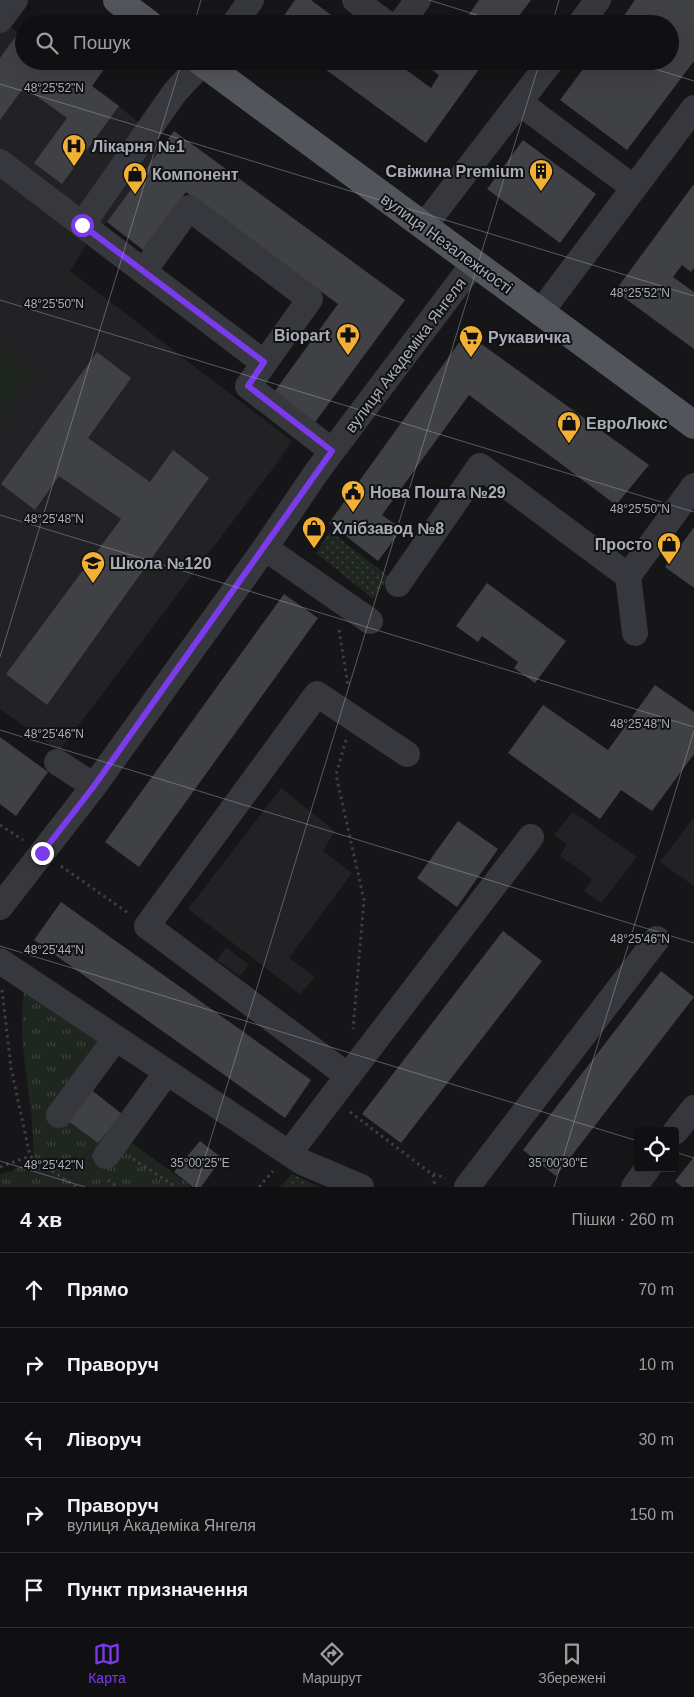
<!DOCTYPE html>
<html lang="uk">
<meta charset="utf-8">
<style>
:root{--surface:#101012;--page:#19191b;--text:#f1f3f6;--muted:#9c9d9f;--line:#303032;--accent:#7c3aed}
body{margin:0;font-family:Helvetica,sans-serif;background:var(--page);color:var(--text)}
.controls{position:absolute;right:15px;bottom:15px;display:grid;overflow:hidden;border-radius:5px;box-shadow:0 5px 20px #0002}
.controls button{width:45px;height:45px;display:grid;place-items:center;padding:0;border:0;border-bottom:1px solid var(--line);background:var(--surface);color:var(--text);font:25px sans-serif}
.stop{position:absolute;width:15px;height:15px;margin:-11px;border:4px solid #7c3aed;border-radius:50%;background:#fff}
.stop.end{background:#7c3aed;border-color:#fff;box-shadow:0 1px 5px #0008}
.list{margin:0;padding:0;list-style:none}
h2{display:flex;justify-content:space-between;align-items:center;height:65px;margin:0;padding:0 20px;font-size:21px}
h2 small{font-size:16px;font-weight:400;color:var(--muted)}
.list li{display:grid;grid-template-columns:32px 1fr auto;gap:15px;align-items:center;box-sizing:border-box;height:75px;padding:0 20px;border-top:1px solid var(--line)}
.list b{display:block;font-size:19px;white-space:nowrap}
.list p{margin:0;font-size:16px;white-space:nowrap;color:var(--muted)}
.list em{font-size:16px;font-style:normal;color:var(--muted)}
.icon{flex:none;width:28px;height:28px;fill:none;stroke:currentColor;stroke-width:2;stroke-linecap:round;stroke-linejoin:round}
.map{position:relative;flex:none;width:694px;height:1187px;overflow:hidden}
.search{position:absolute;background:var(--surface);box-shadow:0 5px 20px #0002;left:15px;right:15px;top:15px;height:55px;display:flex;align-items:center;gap:12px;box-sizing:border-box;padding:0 18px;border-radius:28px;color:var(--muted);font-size:19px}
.sheet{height:440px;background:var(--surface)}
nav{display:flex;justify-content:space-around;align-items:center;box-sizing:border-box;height:70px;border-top:1px solid var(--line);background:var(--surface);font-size:14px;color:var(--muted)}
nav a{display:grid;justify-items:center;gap:2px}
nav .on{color:var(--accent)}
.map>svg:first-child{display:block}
</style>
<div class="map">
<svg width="694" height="1187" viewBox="0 0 694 1187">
<defs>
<pattern id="grass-dots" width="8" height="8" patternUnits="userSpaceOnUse" patternTransform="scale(1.25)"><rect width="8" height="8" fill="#1e261f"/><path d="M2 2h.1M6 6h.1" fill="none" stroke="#3c433d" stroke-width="1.8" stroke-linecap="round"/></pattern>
<pattern id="park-tufts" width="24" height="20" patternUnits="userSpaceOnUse" patternTransform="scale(1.25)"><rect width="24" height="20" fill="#1e261f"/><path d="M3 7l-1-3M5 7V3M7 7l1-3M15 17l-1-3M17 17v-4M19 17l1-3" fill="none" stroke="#3c433d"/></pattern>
</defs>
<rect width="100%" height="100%" fill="#161618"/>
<g fill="#222225">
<path d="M0 19 24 37V61H110L92 86 166 143 107 222 94 232 70 271 292 441 280 459 59 751 0 709Z"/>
<path d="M281 788 335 831 323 851 352 873 289 958 315 977 300 994 188 909Z"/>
<path d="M573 812 637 857 601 903 584 891 592 879 560 856 567 844 554 835Z"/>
<path d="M694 817V886L660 862Z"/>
<path d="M226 947 249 965 239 976 217 960Z"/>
</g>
<g fill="url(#grass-dots)">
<path d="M330 531 389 577 373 599 316 553Z"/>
<path d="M292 1174 319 1187H280Z"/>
</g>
<path fill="url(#park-tufts)" d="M25 986 112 1043 65 1120 98 1143 110 1129 125 1138 192 1187H0V1174L12 1171 15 1168 34 1164C33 1145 33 1127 31 1109 25 1068 18 1027 25 986Z"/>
<path fill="#1e261f" d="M0 348 34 374 0 418Z"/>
<g fill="#404145">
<path d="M295 0H311L343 24H278Z"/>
<path d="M479 0H531L513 24H462Z"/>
<path d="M635 0H694V61L627 150 560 100 589 61H670V24H618Z"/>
<path d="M18 33 24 37V61H110L92 86 119 106 62 184 34 163 67 118 24 87 0 120V58Z"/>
<path d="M314 61H394L431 88 439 75 429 68 434 61H485L426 143Z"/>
<path d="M174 131 405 300 313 425 272 395 338 304 186 192 143 250 107 222Z"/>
<path d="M523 140 596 194 560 243 487 189Z"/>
<path d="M694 184V268L691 272 682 265 673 277 694 292V349L615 291Z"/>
<path d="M466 333 649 465 616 505 469 395 382 515 402 529 378 561 329 523Z"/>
<path d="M97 352 131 378 88 438 150 482 173 450 209 478 47 705 6 674 121 519 59 476 35 510 1 484Z"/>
<path d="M694 527V588L665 567Z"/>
<path d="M487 583 566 641 535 683 514 668 518 662 482 636 478 642 456 626Z"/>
<path d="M284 594 318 618 139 867 105 842Z"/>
<path d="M655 685 694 712V754L652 811 621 790 600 819 508 753 543 705 608 750Z"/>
<path d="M0 737 48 772 16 816 0 804Z"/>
<path d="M458 821 498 849 457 907 417 878Z"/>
<path d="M61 902 311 1080 285 1118 34 940Z"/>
<path d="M503 931 542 961 401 1143 362 1114Z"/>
<path d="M661 971 694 997 556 1176 523 1150Z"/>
<path d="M89 1088 122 1114 98 1143 65 1119Z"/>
<path d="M200 1141 222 1158 201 1187H193L174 1172Z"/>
<path d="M694 1157V1187H682L675 1181Z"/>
</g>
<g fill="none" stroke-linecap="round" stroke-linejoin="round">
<g stroke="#3d3f44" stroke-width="3" stroke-dasharray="2.5 4" stroke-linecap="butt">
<path d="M339 630 348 685"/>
<path d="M346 740 336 775 364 900 353 1029"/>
<path d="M0 825 23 840"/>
<path d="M61 866 128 913"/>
<path d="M2 990 11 1068 30 1156"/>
<path d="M350 1112 433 1175 435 1187"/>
<path d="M133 1159 176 1187"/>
<path d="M0 1167 30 1156 76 1187"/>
<path d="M433 1174 446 1178"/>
<path d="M108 1180 118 1187"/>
<path d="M259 1187 273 1171"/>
</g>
<g stroke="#37383d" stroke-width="26">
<path d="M355 0 387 24"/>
<path d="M0 20 15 0"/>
<path d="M234 24 251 0"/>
<path d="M400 24 418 0"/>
<path d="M580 24 598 0"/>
<path d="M520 103 634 188"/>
<path d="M0 162 264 363"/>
<path d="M82 225 175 92 204 61"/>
<path d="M424 226 551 61"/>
<path d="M144 271 189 208 310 299 248 386 332 451"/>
<path d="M540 313 694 108"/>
<path d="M265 548 370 621"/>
<path d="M398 584 480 466 628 576"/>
<path d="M635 633 628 576 694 486"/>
<path d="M407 754 317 694 147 926 348 1076 531 837"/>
<path d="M57 762 94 786"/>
<path d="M0 907 94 786 265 548 318 470 474 263"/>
<path d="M0 961 302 1162 361 1187"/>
<path d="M59 1115 116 1038"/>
<path d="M675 1132 694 1108"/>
<path d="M290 1152 348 1076"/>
<path d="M106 1156 167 1072"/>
<path d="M467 1187 657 939"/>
<path d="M634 1187 648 1168"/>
</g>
<g stroke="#53555c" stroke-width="28">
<path d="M117 0 149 24"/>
<path d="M200 61 694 425"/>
</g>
</g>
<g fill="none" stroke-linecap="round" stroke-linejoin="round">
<path stroke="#7c3aed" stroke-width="6" d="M42 853 94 786 332 451 248 386 264 362 82 225"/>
</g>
<path fill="none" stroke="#a8adb8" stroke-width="1" stroke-opacity="0.45" d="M429 0 506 24M194 24 201 0M552 24 559 0M629 61 694 81M0 84 694 296M0 300 694 512M0 515 694 727M0 657 182 61M0 730 694 943M0 946 638 1141M675 1152 694 1158M0 1161 85 1187M196 1187 540 61M554 1187 694 731"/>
<defs>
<g id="hospital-pin" transform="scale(1.25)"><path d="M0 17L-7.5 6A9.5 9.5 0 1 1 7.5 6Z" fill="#f2b134" stroke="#111113"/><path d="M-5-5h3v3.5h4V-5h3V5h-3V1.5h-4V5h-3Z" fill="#111"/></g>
<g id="building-pin" transform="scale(1.25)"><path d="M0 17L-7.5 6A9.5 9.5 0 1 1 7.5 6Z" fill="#f2b134" stroke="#111113"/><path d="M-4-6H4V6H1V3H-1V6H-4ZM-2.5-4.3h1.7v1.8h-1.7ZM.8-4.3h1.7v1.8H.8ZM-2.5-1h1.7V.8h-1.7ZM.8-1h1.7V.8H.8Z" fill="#111"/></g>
<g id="shop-pin" transform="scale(1.25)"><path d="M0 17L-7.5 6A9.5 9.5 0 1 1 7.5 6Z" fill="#f2b134" stroke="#111113"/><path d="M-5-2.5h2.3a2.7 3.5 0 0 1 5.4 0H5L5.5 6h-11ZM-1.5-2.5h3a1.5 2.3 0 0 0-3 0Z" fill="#111"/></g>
<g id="pharmacy-pin" transform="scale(1.25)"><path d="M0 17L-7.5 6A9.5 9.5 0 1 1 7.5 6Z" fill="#f2b134" stroke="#111113"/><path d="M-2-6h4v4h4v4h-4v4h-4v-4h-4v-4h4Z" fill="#111"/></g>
<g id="supermarket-pin" transform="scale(1.25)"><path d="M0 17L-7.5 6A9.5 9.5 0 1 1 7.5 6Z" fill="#f2b134" stroke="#111113"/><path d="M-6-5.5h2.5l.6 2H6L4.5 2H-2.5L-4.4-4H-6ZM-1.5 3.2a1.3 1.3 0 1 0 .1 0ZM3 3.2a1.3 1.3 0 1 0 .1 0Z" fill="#111"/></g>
<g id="civic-pin" transform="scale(1.25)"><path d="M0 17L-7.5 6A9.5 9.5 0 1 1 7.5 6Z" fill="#f2b134" stroke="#111113"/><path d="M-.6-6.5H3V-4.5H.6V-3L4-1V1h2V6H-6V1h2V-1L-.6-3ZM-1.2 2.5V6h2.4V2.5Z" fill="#111"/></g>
<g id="school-pin" transform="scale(1.25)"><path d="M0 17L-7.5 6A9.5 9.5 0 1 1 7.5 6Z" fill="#f2b134" stroke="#111113"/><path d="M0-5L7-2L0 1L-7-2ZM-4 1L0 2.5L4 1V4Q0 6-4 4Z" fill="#111"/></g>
</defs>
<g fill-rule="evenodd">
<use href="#hospital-pin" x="74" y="146"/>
<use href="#building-pin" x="541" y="171"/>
<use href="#shop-pin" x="135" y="174"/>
<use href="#pharmacy-pin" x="348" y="335"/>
<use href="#supermarket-pin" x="471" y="337"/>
<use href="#shop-pin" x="569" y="423"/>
<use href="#civic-pin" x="353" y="492"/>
<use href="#shop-pin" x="314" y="528"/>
<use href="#shop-pin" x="669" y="544"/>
<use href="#school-pin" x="93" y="563"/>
</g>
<g text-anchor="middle" stroke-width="4" stroke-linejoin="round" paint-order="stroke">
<g font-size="16" font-weight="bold" fill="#a8adb8" stroke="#111113" text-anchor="start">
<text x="92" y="152">Лікарня №1</text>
<text x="524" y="177" text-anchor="end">Свіжина Premium</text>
<text x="152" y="180">Компонент</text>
<text x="330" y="341" text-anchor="end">Biopart</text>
<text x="488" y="343">Рукавичка</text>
<text x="586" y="429">ЕвроЛюкс</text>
<text x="370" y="498">Нова Пошта №29</text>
<text x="332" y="534">Хлібзавод №8</text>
<text x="652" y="550" text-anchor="end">Просто</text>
<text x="110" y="569">Школа №120</text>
</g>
<g font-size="16" fill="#a8adb8" stroke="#111113">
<text transform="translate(447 243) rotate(36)" y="6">вулиця Незалежності</text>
<text transform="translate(405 355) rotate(-53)" y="6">вулиця Академіка Янгеля</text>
</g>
</g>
<g font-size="12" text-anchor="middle" fill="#a8adb8" stroke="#111113" stroke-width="4" stroke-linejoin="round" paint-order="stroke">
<text x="54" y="92">48°25'52"N</text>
<text x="640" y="297">48°25'52"N</text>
<text x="54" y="308">48°25'50"N</text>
<text x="640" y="513">48°25'50"N</text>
<text x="54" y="523">48°25'48"N</text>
<text x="640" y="728">48°25'48"N</text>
<text x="54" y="738">48°25'46"N</text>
<text x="640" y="943">48°25'46"N</text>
<text x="54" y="954">48°25'44"N</text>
<text x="200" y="1167">35°00'25"E</text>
<text x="558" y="1167">35°00'30"E</text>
<text x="54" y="1169">48°25'42"N</text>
</g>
</svg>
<div class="controls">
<button><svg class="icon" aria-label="locate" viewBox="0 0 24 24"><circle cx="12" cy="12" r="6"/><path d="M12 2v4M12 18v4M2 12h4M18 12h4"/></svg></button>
</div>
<div class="stop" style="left:82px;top:225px"></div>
<div class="stop end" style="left:42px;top:853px"></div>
<div class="search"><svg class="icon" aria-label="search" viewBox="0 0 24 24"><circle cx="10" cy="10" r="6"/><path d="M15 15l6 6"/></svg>Пошук</div>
</div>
<section class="sheet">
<h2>4 хв<small>Пішки · 260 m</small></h2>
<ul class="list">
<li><svg class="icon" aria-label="ahead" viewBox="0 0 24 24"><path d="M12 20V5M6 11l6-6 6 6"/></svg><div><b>Прямо</b></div><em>70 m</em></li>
<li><svg class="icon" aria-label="right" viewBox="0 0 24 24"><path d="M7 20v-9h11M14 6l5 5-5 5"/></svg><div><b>Праворуч</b></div><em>10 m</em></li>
<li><svg class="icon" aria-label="left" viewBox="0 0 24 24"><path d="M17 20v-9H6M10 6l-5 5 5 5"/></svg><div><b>Ліворуч</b></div><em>30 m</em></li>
<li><svg class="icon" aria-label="right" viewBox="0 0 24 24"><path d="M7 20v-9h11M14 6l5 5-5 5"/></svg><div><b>Праворуч</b><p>вулиця Академіка Янгеля</p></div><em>150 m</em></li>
<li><svg class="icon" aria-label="arrive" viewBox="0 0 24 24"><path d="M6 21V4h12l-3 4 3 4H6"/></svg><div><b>Пункт призначення</b></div></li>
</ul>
</section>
<nav>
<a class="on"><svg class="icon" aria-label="map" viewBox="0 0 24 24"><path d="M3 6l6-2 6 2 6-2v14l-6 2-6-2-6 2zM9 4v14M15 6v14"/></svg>Карта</a>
<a><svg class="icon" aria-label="directions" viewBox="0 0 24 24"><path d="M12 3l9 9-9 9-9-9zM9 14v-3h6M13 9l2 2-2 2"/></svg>Маршрут</a>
<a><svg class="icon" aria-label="saved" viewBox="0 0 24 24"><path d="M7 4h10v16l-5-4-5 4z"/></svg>Збережені</a>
</nav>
